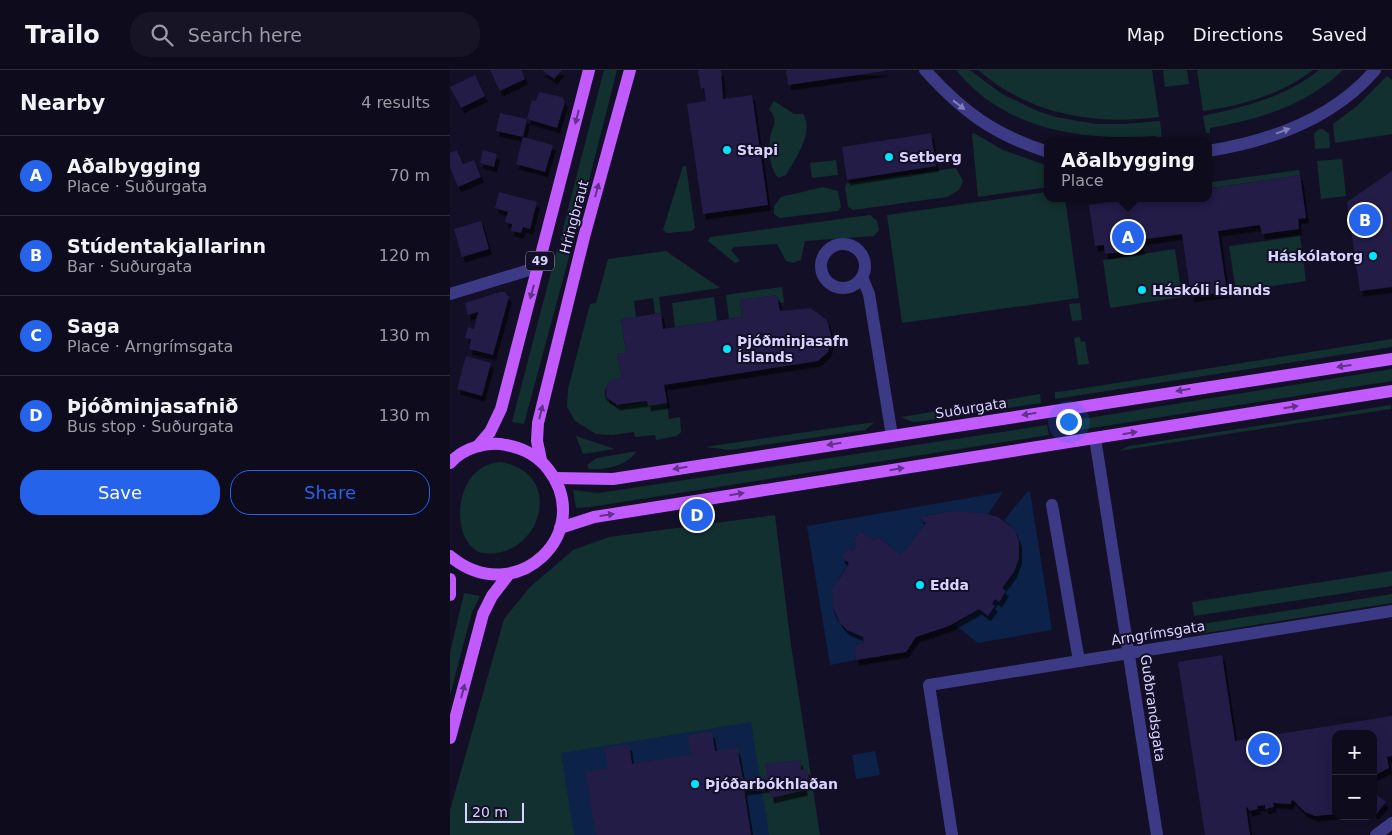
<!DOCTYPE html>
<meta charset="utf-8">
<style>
:root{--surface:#0e0b1c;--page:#171425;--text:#f1f3f6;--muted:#9b9ba3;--line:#2e2b3b;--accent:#2563eb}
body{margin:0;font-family:"DejaVu Sans",sans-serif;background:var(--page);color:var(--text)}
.controls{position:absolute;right:15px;bottom:15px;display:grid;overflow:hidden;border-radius:10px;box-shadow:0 5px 20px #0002}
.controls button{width:45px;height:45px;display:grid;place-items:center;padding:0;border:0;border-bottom:1px solid var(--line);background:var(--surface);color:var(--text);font:25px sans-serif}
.scale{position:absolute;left:15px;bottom:12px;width:59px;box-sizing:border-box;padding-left:5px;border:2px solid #d9d4ff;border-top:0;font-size:14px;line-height:18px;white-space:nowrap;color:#d9d4ff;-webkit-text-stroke:4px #130f26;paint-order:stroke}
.you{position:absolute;left:618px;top:351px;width:18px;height:18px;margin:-12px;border:4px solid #fff;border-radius:50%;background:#1a73e8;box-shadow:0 0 0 8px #1a73e833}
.badge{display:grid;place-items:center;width:32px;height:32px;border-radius:50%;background:var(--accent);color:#fff;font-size:16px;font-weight:700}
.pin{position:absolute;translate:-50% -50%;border:2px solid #fff;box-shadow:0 1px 5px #0006}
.popup{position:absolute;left:594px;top:67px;width:168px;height:65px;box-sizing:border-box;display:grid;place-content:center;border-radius:10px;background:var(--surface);filter:drop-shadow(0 1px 4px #0005);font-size:16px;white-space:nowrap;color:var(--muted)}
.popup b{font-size:19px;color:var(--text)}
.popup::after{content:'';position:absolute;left:50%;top:100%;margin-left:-10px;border:10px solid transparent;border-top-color:var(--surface)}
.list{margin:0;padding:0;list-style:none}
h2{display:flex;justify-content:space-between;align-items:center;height:65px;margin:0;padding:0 20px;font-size:21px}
h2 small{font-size:16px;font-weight:400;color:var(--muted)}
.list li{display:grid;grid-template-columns:32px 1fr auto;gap:15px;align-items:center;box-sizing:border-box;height:80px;padding:0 20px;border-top:1px solid var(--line)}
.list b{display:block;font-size:19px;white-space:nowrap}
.list p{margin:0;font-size:16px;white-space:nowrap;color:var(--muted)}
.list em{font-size:16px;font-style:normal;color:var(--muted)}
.actions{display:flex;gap:10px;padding:15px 20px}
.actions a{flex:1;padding:11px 0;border:1px solid var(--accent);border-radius:20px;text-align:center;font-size:18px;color:var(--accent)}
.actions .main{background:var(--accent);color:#fff}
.icon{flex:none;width:28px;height:28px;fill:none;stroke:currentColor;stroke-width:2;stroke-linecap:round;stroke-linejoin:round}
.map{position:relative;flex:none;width:942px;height:765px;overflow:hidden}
header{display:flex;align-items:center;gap:30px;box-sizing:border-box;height:70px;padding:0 25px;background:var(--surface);border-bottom:1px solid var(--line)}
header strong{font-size:24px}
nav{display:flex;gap:28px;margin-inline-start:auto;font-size:18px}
.search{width:350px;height:45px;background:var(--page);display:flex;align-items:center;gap:12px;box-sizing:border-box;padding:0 18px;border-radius:20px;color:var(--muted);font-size:19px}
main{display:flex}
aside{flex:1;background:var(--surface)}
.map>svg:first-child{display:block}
</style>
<header>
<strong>Trailo</strong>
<div class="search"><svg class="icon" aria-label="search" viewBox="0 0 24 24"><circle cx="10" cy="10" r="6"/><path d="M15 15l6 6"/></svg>Search here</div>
<nav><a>Map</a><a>Directions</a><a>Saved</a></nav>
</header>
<main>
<aside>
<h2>Nearby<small>4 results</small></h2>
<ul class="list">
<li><span class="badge">A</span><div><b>Aðalbygging</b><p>Place · Suðurgata</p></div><em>70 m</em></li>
<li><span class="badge">B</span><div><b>Stúdentakjallarinn</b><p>Bar · Suðurgata</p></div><em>120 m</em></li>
<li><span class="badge">C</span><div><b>Saga</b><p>Place · Arngrímsgata</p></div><em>130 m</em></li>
<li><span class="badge">D</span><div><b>Þjóðminjasafnið</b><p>Bus stop · Suðurgata</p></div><em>130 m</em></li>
</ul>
<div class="actions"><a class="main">Save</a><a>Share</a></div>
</aside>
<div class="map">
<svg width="942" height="765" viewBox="0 0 942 765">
<defs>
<filter id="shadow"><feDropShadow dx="3" dy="5.5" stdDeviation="0" flood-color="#0009"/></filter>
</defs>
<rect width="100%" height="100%" fill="#130f26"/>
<g fill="#12302f">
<path d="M154 0H167L123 173 110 170Z"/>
<path d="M506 0H520L552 24 590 42 606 47 646 54H674L710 51 712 68 707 69 706 66C634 71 555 61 506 0Z"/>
<path d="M528 0H702L709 47C644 56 578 44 528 0Z"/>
<path d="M713 0H737L739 14 715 17Z"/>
<path d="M747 0H863C832 24 791 36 753 41Z"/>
<path d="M869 0H893C857 35 808 50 760 58V63H756L753 46C794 37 836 27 869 0Z"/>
<path d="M937 6 942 10V64L885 73 883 54 907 36Z"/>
<path d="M324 31 344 44H353C365 62 345 89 336 105L328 108C320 97 318 83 320 69 322 54 330 54 319 39Z"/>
<path d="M869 59H873L879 64 880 78 865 79 864 64Z"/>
<path d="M524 63 553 80 598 96V117L528 127 522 64Z"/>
<path d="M892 89 896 126 871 129 867 91Z"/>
<path d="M386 90 388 105 362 108 360 93Z"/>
<path d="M233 96H236L245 158 242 161 217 163 213 160Z"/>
<path d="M506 98 513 111 509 120 497 127 403 140 398 137 395 117 397 113Z"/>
<path d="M849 100 850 105 762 118V112Z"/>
<path d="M373 117 388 121 391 137 388 141 330 148 324 144V136L331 127Z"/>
<path d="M598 122V128H615L629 228 452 253 437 145Z"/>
<path d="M420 145 427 151 429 160 424 166 355 171 351 190 343 193 336 191 327 174 284 177 281 180 290 191 285 193 258 171 260 167Z"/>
<path d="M850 166 856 211 786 221 779 176Z"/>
<path d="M107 179 120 183 74 354 62 352Z"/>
<path d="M725 179 732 227 660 238 653 190Z"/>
<path d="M216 181 270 218 209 227 211 243 205 244 203 228 184 231 186 247 171 249 176 283 167 284 172 307C154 310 147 331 166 335 175 337 188 333 197 331L198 336 217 333 219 349 230 347 231 362 227 366 206 370 205 365 185 367 184 362 162 365 146 364 125 351 117 337 118 319 140 234 146 233 158 189Z"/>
<path d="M332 217 334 233H329L327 225 290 230 292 247 279 249 276 225Z"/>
<path d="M264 227 267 251 225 257 222 233Z"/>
<path d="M630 233 632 250 622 251 619 234Z"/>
<path d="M630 267 631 272 635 271 639 294 628 295 624 268Z"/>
<path d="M942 269V277L605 329V322L616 321Z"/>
<path d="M942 299V311L610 363 607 353Z"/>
<path d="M590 324 591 333 474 351 462 352 451 347Z"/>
<path d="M941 335V339L668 381 679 376Z"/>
<path d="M425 352 415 360 280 380 255 377Z"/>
<path d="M597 355 599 365 140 437 126 438 123 420 148 423 175 419Z"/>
<path d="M126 366 165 379 133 384Z"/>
<path d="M187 381C176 396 157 400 139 399L137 395 147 388Z"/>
<path d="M50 392C117 402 91 490 33 483 0 477 0 396 50 392Z"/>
<path d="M325 445 340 568 370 765H0V740L54 549 80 517 123 480 159 467Z"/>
<path d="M942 501V516L744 546 742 532Z"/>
<path d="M14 523 30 526 22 542 0 625V583Z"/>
<path d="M942 524V533L749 564 742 562 739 556Z"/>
</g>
<g fill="#0c2248">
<path d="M580 421 602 560 528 573 504 554 529 539 538 546 545 536 542 534 545 529 549 531 556 522 552 518C570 499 579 468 554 450L577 422Z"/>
<path d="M553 422 538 444 502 441 469 447 476 453 451 485 428 467 423 470 410 461 403 472 407 475 403 481 398 478 392 487 399 493C378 519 373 556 413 567L414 573 404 575 406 590 380 595 357 456Z"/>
<path d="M301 652 319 765H301L288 678 265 681 262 662 257 663V661L238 666 241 685 182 694 179 675 160 676V678L155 679 158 698 136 702 146 765H124L111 683Z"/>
<path d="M425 681 430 705 406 709 402 685Z"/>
</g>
<g fill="#241b47" filter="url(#shadow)">
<path d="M40 0H71L75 9 50 21Z"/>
<path d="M92 0H112L104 9Z"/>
<path d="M248 0H271L273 29 302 25 318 135 253 144 237 34 256 31 254 18 251 19Z"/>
<path d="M336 0H435V1L338 15Z"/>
<path d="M25 5 35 26 11 38 0 17Z"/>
<path d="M89 22 112 27 115 32 107 58 77 49 82 30 86 31Z"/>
<path d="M50 43 77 49 73 67 103 75 95 102 66 94 73 67 46 61Z"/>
<path d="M481 63 486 96 397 110 392 77Z"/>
<path d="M7 80 13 94 24 90 31 107 8 117 0 97V83Z"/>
<path d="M33 80 47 84 44 97 30 93Z"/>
<path d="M942 101V217L910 221 897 132Z"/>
<path d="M850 105 856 148 848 149 849 159 812 164 810 155 768 161 777 222 741 227 732 164 690 170 692 179 655 184 654 175 645 176 639 135 683 128H758V113L762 112V118Z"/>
<path d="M49 122 87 132 80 159 73 157 71 163 61 161 62 154 55 152 58 142 45 138Z"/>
<path d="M31 151 39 179 12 187 4 159Z"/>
<path d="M50 222H55L59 227 43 285 19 279 21 269 15 268 18 257 24 259 28 242 18 245 15 233Z"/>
<path d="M327 225 330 241 360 238 377 250 382 269 378 282 368 291 214 315 217 333 198 336 197 331 167 335 156 327 157 313 163 309 172 307 167 284 176 283 171 249 211 243 213 259 292 247 290 230Z"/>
<path d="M16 286 41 293 32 326 7 319Z"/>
<path d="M502 441 533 443 548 447 564 459 569 471V488L564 502 552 518 556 521 549 532 545 529 542 534 545 536 538 546 529 539 499 556 466 567 456 582 406 590 404 575 414 573 413 567 397 560 390 553 383 537V519L399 493 391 487 398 478 403 481 407 475 403 472 410 461 423 470 428 467 451 485 476 453 469 447Z"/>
<path d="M772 585 785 671 942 646V686L937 687 939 698 923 706V664H886V744L865 746 855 742 843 730 841 731V734L823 733 824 737 815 739V735L807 736 808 739 799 741 798 737 796 738 800 765H755L728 592Z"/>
<path d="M257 661V663L262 662 265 681 287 678 293 710 317 706 315 693 350 690 351 700 357 699 359 710 353 711 355 720 321 728 319 717 294 720 301 765H146L136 702 158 698 155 679 160 678 159 676 179 675 182 694 241 685 238 666Z"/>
<path d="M923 722 936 732 926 744 923 743Z"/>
</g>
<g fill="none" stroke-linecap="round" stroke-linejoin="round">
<g stroke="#3d3a85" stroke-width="12">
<path d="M475 0C513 42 543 64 598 82"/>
<path d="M758 81C821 71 883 49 925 0"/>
<circle cx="393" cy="196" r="22"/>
<path d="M412 207 419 224 442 366"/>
<path d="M0 224 89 197"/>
<path d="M645 368 707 765"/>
<path d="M602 435 629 591"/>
<path d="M502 765 479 615 942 541"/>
<path d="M926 765 942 753"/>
</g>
<g stroke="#c25bff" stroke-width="12">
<path d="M28 376 40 362 51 339 139 0"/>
<path d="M91 390 87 371 88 353 134 167 180 0"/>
<path d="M0 393C13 378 37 371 56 375 73 378 87 385 98 399 147 462 66 541 0 486"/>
<path d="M105 408 163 409 942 289"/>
<path d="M110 458 144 447 942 321"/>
<path d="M0 509V525"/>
<path d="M0 668 33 544 42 526 59 504"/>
</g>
</g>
<defs><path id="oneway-solid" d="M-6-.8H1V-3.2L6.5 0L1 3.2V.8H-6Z" transform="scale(1.25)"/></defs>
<g fill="#837fbc">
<use href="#oneway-solid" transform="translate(509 35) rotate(38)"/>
<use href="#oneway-solid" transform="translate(833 61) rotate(-20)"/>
</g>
<g fill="#623188">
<use href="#oneway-solid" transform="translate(127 47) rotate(104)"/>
<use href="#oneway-solid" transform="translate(147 120) rotate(-75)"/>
<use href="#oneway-solid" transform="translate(82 222) rotate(105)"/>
<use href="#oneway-solid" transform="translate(894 296) rotate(172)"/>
<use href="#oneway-solid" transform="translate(733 320) rotate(171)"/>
<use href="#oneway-solid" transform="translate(841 337) rotate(-9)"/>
<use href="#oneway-solid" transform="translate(91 342) rotate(-76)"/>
<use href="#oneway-solid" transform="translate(579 344) rotate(171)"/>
<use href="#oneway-solid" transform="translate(680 363) rotate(-9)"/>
<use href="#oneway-solid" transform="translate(384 374) rotate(171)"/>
<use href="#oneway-solid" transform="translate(230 398) rotate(171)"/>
<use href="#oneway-solid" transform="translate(447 399) rotate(-9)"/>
<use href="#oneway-solid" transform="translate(287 424) rotate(-9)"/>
<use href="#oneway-solid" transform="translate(157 445) rotate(-8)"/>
<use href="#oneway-solid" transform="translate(13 621) rotate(-75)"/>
</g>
<g fill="#00e5ff" stroke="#130f26" stroke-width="2">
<circle cx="277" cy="80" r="5"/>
<circle cx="439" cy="87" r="5"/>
<circle cx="923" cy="186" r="5"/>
<circle cx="692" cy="220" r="5"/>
<circle cx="277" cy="279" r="5"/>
<circle cx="470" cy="515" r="5"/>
<circle cx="245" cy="714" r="5"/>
</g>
<g text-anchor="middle" stroke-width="4" stroke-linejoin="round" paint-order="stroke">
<rect fill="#130f26" stroke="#9e99be" stroke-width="1" x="76" y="181.5" width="28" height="19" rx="4"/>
<g font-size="12" font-weight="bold" fill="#d9d4ff">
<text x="90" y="195">49</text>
</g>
<g font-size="14" font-weight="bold" fill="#d9d4ff" stroke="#130f26" text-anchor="start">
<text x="287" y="85">Stapi</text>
<text x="449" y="92">Setberg</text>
<text x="913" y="191" text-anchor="end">Háskólatorg</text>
<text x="702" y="225">Háskóli Íslands</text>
<text x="287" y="276">Þjóðminjasafn<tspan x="287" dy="16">Íslands</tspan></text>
<text x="480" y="520">Edda</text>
<text x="255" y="719">Þjóðarbókhlaðan</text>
</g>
<g font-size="14" fill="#d9d4ff" stroke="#130f26">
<text transform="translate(124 147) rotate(-75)" y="5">Hringbraut</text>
<text transform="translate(521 338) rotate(-9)" y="5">Suðurgata</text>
<text transform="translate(708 563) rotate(-9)" y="5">Arngrímsgata</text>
<text transform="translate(703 638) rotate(82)" y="5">Guðbrandsgata</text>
</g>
</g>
</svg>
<div class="controls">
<button>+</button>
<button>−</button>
</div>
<div class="scale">20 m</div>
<div class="you"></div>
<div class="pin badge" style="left:678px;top:167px">A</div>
<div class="popup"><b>Aðalbygging</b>Place</div>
<div class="pin badge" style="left:915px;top:150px">B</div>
<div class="pin badge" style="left:814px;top:679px">C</div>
<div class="pin badge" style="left:247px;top:445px">D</div>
</div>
</main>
